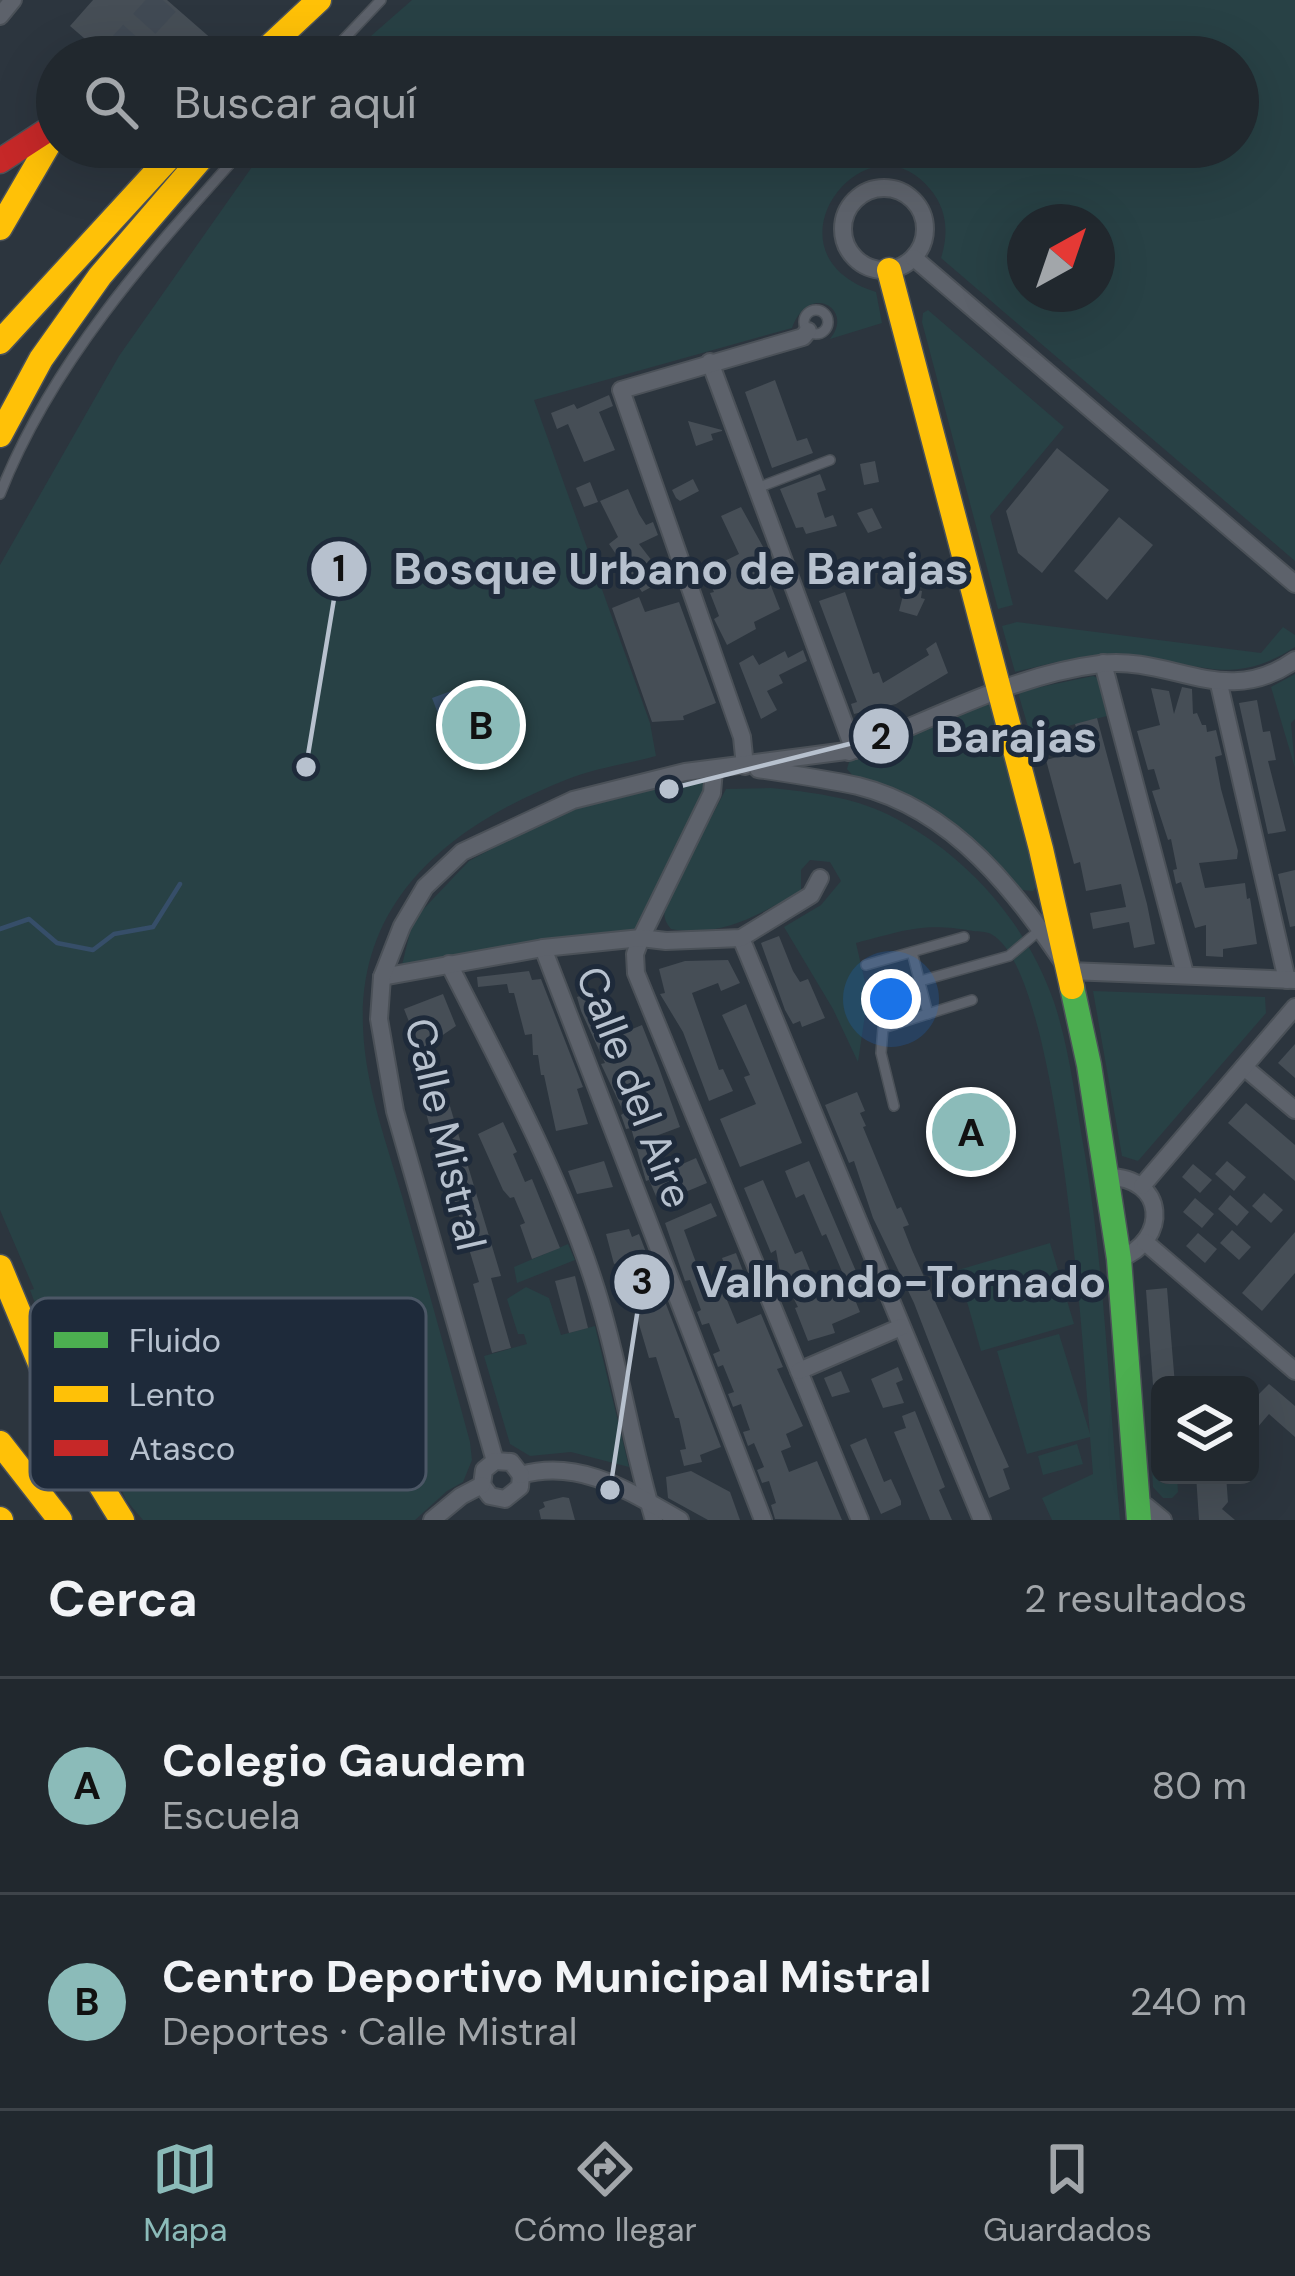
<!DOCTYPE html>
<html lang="es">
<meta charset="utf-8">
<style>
:root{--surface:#21282e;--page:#2d343a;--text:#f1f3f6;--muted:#a2a6aa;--line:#3e444a;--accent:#8bbbb9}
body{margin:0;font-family:"DM Sans",sans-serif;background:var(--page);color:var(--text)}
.controls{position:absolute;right:36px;bottom:36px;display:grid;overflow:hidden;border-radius:18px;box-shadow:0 12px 48px #0002}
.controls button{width:108px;height:108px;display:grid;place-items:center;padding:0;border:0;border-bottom:3px solid var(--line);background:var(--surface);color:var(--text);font:60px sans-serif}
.compass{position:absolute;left:1007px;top:204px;width:108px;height:108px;border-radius:50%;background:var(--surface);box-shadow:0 12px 48px #0002;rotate:40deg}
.you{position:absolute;left:891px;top:999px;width:42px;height:42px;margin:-30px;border:9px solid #fff;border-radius:50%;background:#1a73e8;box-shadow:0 0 0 18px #1a73e833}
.badge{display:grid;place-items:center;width:78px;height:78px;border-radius:50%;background:var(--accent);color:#111;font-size:39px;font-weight:700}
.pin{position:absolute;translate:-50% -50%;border:6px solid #fff;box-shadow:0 3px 12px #0006}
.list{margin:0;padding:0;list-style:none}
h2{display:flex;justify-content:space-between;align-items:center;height:156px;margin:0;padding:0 48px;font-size:51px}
h2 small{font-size:39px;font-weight:400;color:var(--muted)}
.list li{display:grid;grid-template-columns:78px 1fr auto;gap:36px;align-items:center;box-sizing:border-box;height:216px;padding:0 48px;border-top:3px solid var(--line)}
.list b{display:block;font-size:45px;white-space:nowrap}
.list p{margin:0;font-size:39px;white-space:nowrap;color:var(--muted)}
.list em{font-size:39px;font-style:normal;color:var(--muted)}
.icon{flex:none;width:66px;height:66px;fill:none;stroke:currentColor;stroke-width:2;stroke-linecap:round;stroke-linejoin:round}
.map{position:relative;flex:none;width:1295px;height:1520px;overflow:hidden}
.search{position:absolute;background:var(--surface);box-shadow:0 12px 48px #0002;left:36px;right:36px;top:36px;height:132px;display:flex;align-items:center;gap:30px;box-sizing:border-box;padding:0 42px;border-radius:66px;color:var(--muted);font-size:45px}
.sheet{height:588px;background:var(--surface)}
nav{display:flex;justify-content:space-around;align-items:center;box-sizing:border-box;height:168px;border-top:3px solid var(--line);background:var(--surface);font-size:33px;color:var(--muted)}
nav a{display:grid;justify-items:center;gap:6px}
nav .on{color:var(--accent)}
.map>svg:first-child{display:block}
</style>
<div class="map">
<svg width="1295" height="1520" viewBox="0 0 1295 1520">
<rect width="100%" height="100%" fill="#2c353e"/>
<g fill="#284145" fill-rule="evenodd">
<path d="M412 0H1295V561L941 258C949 233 947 209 930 189 866 110 756 254 876 292L882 323 830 339C855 309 809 281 792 328L534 400 650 723 656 756C627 764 595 768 568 779 456 823 358 895 363 1027 365 1085 386 1141 402 1196 425 1278 448 1360 470 1442L472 1460 463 1482 447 1491 415 1520H143L126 1500 111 1466 76 1411 30 1290 34 1289 0 1210V565L119 356 266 147H1238V57H347ZM1025 222H1097V294H1025Z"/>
<path d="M928 310 1064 427 990 516 1013 605 998 609 922 322 923 313Z"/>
<path d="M1017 622 1261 653 1283 627 1295 635V647C1229 690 1194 660 1125 654 1088 652 1051 664 1015 672L1002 626Z"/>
<path d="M1295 674V719L1291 723 1295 768 1271 687Z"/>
<path d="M1093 676 1098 678 1107 716 1068 726 1073 745 1036 754 1019 696 1021 691Z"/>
<path d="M987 702 993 704 1042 881 1033 891 1022 890 978 845 949 821 854 777 847 769 850 759Z"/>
<path d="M698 778 707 788 641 938 400 973 413 920 469 861 576 803Z"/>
<path d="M771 788C810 792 852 797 887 814 964 852 1026 921 1054 1002 1070 1050 1076 1105 1085 1155 1105 1275 1109 1398 1120 1520H1052L1042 1498 1093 1474 1090 1437 1027 1454 997 1351 1059 1334 1090 1434C1083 1352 1060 970 991 934 985 931 979 932 973 931 922 922 904 931 856 943L868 995 858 1062 833 1009 784 927 821 905 841 881 830 862 810 860 801 870V891C758 915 722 938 671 929 663 919 663 914 667 901L726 789Z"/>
<path d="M1093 991 1265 997 1266 1013 1138 1161 1122 1156Z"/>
<path d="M1050 1243 1074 1324 981 1351 958 1270Z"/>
<path d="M568 1244 575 1260 517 1283 514 1267Z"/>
<path d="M526 1287 549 1298 561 1335 595 1326 629 1467 571 1452 530 1456 510 1444 484 1356 527 1344 524 1334H518L507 1299Z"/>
<path d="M1077 1444 1083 1464 1043 1475 1038 1456Z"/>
<path d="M1160 1460V1475H1177L1178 1492 1172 1498H1163L1153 1487 1152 1467Z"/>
</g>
<path fill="#364e69" d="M481 680 499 727 450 745 432 698Z"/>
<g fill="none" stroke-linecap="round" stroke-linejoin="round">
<path stroke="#364e69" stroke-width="4.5" d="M0 929 29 919 57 943 93 950 114 934 153 927 180 884"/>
</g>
<g fill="#464e56">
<path d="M93 0H167L222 48 214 57H106L70 26Z"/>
<path d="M775 380 797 441 807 438 813 453 772 468 745 392Z"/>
<path d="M609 395 613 406 599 412 615 450 584 462 568 424 557 429 551 413 574 404 577 409Z"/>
<path d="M688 421 722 430V431L711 434 713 440 696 446Z"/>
<path d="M1057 448 1109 490 1042 573 1018 553 1006 511Z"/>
<path d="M875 461 879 482 864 485 860 464Z"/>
<path d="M820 474 826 490 817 493 819 500 825 518 833 515 837 526 806 534 803 527 796 528 780 489Z"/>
<path d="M693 479 699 491 680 501 676 498 672 490Z"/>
<path d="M590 482 598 502 584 507 576 488Z"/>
<path d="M628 489 639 514 646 525 653 522 658 535 639 544 666 579 642 592 609 544 618 537 600 501Z"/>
<path d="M741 507 766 552 759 555 780 609 754 622 756 629 727 645 714 619 719 616 710 593 714 592 704 571 739 554 721 516Z"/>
<path d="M872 508 882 528 868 533 857 513Z"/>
<path d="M1119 517 1153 545 1107 600 1074 571Z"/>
<path d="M907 580 919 583 917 590 922 591 921 598 925 599 917 616 899 611Z"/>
<path d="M845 592 873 674 879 672 883 683 929 655 926 649 936 642 948 673 896 704 854 714 851 704 857 702 819 601Z"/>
<path d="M639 597 645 612 679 602 716 703 683 716 684 720 652 722 612 608Z"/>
<path d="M803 650 807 661 779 675 783 683 767 691 777 710 761 719 739 663 753 655 759 665 785 651 788 658Z"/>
<path d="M1182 687 1192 689 1193 714 1197 713 1202 725H1206L1207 732 1216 730 1222 755 1215 757 1221 789 1238 851 1237 859 1199 863 1205 888 1245 883 1247 899 1250 898 1257 944 1223 949V957L1206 956V925L1195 928 1181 882 1176 884 1173 870 1177 869 1171 839 1168 840 1152 791 1160 789 1154 769 1148 770 1137 731 1160 725 1151 688 1169 691 1174 714Z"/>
<path d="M1257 700 1263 732 1270 731 1276 760 1268 761 1286 831 1268 834 1239 703Z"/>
<path d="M1097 718 1147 904 1155 944 1134 948 1129 922 1093 929 1090 913 1126 907 1121 884 1086 891 1080 862 1074 864 1046 760 1083 750 1075 724Z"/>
<path d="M1295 870V926L1290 927 1278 874Z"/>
<path d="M779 936 793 971 800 982 808 979 825 1018 802 1027 800 1021 793 1024 785 1010 761 943Z"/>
<path d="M728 960 740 983 721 991 718 983 692 993 719 1070 723 1069 733 1091 709 1101 683 1032 660 994 665 993 659 969 685 961Z"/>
<path d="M529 971 532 980 541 979 583 1087 577 1089 588 1124 556 1131 544 1075H541L538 1055H533L532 1034 525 1035 514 993H509L507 984 478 987 477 977Z"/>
<path d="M589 993 606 1040 642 1025 659 1068 680 1127 645 1140 660 1174 696 1158 707 1183 659 1203 649 1180 646 1181 631 1128 626 1129 621 1115 624 1113 601 1064 605 1063 581 1011 577 997Z"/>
<path d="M443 994 456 1026 431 1043 501 1276 491 1278 511 1348 492 1353 473 1284 479 1282 447 1176 444 1177 410 1056 421 1052 404 1009Z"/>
<path d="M746 1004 802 1143 740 1167 720 1119 756 1104 744 1077 750 1075 722 1015Z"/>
<path d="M1295 1044V1078L1278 1063Z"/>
<path d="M857 1092 865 1111 860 1113 866 1126 863 1127 897 1209 901 1207 909 1225 903 1227 912 1250 1009 1467 1003 1469 1010 1489 989 1498 914 1303 873 1218 854 1161 849 1163 825 1105Z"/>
<path d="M1246 1103 1295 1145V1181L1228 1123Z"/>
<path d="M503 1122 517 1152 513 1154 525 1182 532 1179 560 1248 532 1259 520 1225 525 1223 514 1197 510 1198 503 1190 478 1134Z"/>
<path d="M604 1161 613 1187 577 1194 568 1171Z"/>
<path d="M809 1161 864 1290 853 1295 860 1312 832 1324 835 1333 808 1341 795 1308 798 1307 780 1272 776 1250 771 1253 744 1188 763 1180 795 1254 802 1251 819 1292 846 1281 826 1234 822 1236 804 1194 796 1198 785 1171Z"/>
<path d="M1227 1161 1246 1177 1234 1191 1215 1174Z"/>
<path d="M1193 1164 1212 1180 1200 1193 1182 1177Z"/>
<path d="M1264 1193 1283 1210 1271 1223 1252 1206Z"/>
<path d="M1230 1195 1249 1212 1237 1226 1218 1209Z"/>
<path d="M1195 1198 1214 1214 1202 1228 1183 1212Z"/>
<path d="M711 1203 717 1216 684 1230 698 1268 706 1287 728 1278 733 1289 724 1293 737 1324 761 1314 783 1367 777 1369 803 1426 786 1434 791 1447 781 1451 789 1472 817 1461 842 1520 775 1519 771 1505 776 1503 769 1481 762 1483 757 1470 764 1467 754 1443 748 1446 743 1432 750 1430 745 1416 741 1404 733 1407 728 1394 734 1392 723 1365 718 1367 713 1354 720 1351 709 1323 702 1325 697 1312 701 1310 690 1280 685 1281 665 1223Z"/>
<path d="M629 1229 632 1237 639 1234 721 1447 700 1455 702 1462 684 1466 680 1450 686 1449 679 1418H675L656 1357 649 1358 631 1297H628L618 1263 614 1264 606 1234Z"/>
<path d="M1232 1230 1251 1247 1239 1260 1220 1243Z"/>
<path d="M1295 1232V1273L1262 1311 1242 1293Z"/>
<path d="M1198 1233 1217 1249 1205 1263 1186 1246Z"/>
<path d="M736 1253 743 1271 729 1277 722 1258Z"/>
<path d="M575 1276 588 1328 569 1333 555 1281Z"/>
<path d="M1167 1288 1175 1385H1153L1146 1290Z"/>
<path d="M898 1367 903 1380 896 1383 904 1403 883 1408 871 1379Z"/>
<path d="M841 1371 850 1392 832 1397 824 1378Z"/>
<path d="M1269 1384 1295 1406V1437L1269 1414 1250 1436V1403Z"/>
<path d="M915 1411 945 1487 939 1490 952 1520H930L894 1432 906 1428 902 1416Z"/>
<path d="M866 1438 884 1482 891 1479 901 1501V1505L881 1514 850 1445Z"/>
<path d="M691 1471 730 1492 740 1520H708L668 1498 666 1477Z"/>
<path d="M1196 1475H1226L1228 1502 1222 1509 1235 1520H1199Z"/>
<path d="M563 1497 569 1498 575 1520 541 1519 539 1510 545 1507 543 1502Z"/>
</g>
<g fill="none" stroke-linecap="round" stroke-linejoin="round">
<path stroke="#414a54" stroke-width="30" stroke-dasharray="30 15" stroke-linecap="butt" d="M114 57 166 0"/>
<g stroke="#4b5158" stroke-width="12">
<g id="lane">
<path d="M327 57 381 0"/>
<circle cx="816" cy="322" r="12"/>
<path d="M757 488 830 460"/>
<path d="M0 494C52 361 151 252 245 147"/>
<path d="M912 952 928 1014"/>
<path d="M866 965 964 937"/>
<path d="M874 994 1009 956 1041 929"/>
<path d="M894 1106 881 1053 883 1028 972 1000"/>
</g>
</g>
<g stroke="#4b5158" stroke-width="20">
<g id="street">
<path d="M0 16 13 0"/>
<circle cx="884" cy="229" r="41"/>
<path d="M914 258 1295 584"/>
<path d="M710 362 854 750"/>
<path d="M1103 663 1185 974"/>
<path d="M1219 684 1287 980"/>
<path d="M849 752C930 721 1012 675 1100 664 1172 655 1225 710 1295 660"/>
<path d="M745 766 742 737 621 390 803 337 808 331"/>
<path d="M758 769C791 774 825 779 858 786 955 810 1017 893 1069 971L1295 980"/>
<path d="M714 770 712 793 641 938 635 954 636 973 860 1520"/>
<path d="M741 938 982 1520"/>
<path d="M543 948 763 1520"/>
<path d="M449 964C502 1069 561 1177 596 1289 620 1365 631 1444 654 1520"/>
<path d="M382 977 543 948 641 938 666 941 741 938 811 895 820 878"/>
<path d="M1244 1067 1295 1110"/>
<path d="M1108 1177C1166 1177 1170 1240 1119 1259"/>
<path d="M1142 1186 1295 1007"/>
<path d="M1145 1242 1295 1371"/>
<path d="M799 1371 901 1327"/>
<path d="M495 1461 395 1111 379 1019 382 977 402 926 425 887 462 852 573 800 685 772 854 750"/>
<path d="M521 1475C580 1458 630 1492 680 1520"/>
<path d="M482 1485 490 1496 505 1499 520 1487 521 1475"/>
<path d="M482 1485 484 1470 495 1461 511 1462 521 1475"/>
<path d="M1138 1506H1146L1163 1520"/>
<path d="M432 1520 461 1496 482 1485"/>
</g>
</g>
<g stroke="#4b5158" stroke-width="27">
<path id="fast" d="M1072 987 1089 1065 1119 1259 1139 1520"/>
</g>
<g stroke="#4b5158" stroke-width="27">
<g id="slow">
<path d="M258 57 319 0"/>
<path d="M0 228 57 130"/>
<path d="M889 270 1041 849 1072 987"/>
<path d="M0 342 179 147"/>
<path d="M0 435 41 359 100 276 211 147"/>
<path d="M0 1267 70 1436 122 1520"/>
<path d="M0 1443 60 1520"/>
<path d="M0 1519 1 1520"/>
</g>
</g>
<g stroke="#4b5158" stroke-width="27">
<path id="jam" d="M0 161 57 124"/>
</g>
<use href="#lane" stroke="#5d626b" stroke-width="9"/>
<use href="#street" stroke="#5d626b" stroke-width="16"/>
<use href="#fast" stroke="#4caf50" stroke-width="24"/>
<use href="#slow" stroke="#ffc107" stroke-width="24"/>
<use href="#jam" stroke="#c62828" stroke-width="24"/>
</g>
<g text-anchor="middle" stroke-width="10" stroke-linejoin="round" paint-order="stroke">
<g font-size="42" fill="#b7c1ce" stroke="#1e2a3a">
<text transform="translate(635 1087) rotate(69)" y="15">Calle del Aire</text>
<text transform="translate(446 1134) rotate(77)" y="15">Calle Mistral</text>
</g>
</g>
<rect x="30" y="1298" width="396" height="192" rx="18" fill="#1e2a3a" stroke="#4c5766" stroke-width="3"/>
<rect x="54" y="1332" width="54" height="16" fill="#4caf50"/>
<rect x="54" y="1386" width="54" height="16" fill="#ffc107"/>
<rect x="54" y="1440" width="54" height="16" fill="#c62828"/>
<g font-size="33" fill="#b7c1ce">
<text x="129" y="1352">Fluido</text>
<text x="129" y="1406">Lento</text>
<text x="129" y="1460">Atasco</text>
</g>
<path fill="none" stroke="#b7c1ce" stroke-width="4.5" d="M306 767L339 569M669 789L881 736M610 1490L642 1282"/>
<g fill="#b7c1ce" stroke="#1e2a3a" stroke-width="4.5">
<circle cx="306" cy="767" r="12"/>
<circle cx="669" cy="789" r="12"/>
<circle cx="610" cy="1490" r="12"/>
<circle cx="339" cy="569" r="30"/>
<circle cx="881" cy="736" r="30"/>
<circle cx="642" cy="1282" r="30"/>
</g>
<g font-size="36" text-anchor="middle" font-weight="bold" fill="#111">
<text x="339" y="581">1</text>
<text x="881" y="749">2</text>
<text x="642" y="1294">3</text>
</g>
<g font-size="45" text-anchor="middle" font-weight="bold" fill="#b7c1ce" stroke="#1e2a3a" stroke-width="10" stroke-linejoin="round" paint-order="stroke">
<text x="681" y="584">Bosque Urbano de Barajas</text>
<text x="1016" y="752">Barajas</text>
<text x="901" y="1297">Valhondo-Tornado</text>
</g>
</svg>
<div class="controls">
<button><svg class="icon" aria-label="layers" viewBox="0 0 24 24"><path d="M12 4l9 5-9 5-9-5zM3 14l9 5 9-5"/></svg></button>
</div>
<svg class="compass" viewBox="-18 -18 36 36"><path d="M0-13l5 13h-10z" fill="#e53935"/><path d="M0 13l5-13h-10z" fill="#a2a6aa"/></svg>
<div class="you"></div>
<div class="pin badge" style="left:971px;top:1132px">A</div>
<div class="pin badge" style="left:481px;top:725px">B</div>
<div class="search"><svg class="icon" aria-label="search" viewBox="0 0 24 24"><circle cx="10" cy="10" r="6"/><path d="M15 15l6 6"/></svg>Buscar aquí</div>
</div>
<section class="sheet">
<h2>Cerca<small>2 resultados</small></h2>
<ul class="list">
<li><span class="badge">A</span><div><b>Colegio Gaudem</b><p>Escuela</p></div><em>80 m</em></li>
<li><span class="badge">B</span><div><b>Centro Deportivo Municipal Mistral</b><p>Deportes · Calle Mistral</p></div><em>240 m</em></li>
</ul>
</section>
<nav>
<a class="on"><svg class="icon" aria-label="map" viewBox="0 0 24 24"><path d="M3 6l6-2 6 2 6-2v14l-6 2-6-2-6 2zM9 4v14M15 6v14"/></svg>Mapa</a>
<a><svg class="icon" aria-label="directions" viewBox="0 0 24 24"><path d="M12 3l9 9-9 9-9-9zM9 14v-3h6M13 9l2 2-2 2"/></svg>Cómo llegar</a>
<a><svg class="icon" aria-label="saved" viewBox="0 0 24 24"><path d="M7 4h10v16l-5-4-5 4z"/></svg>Guardados</a>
</nav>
